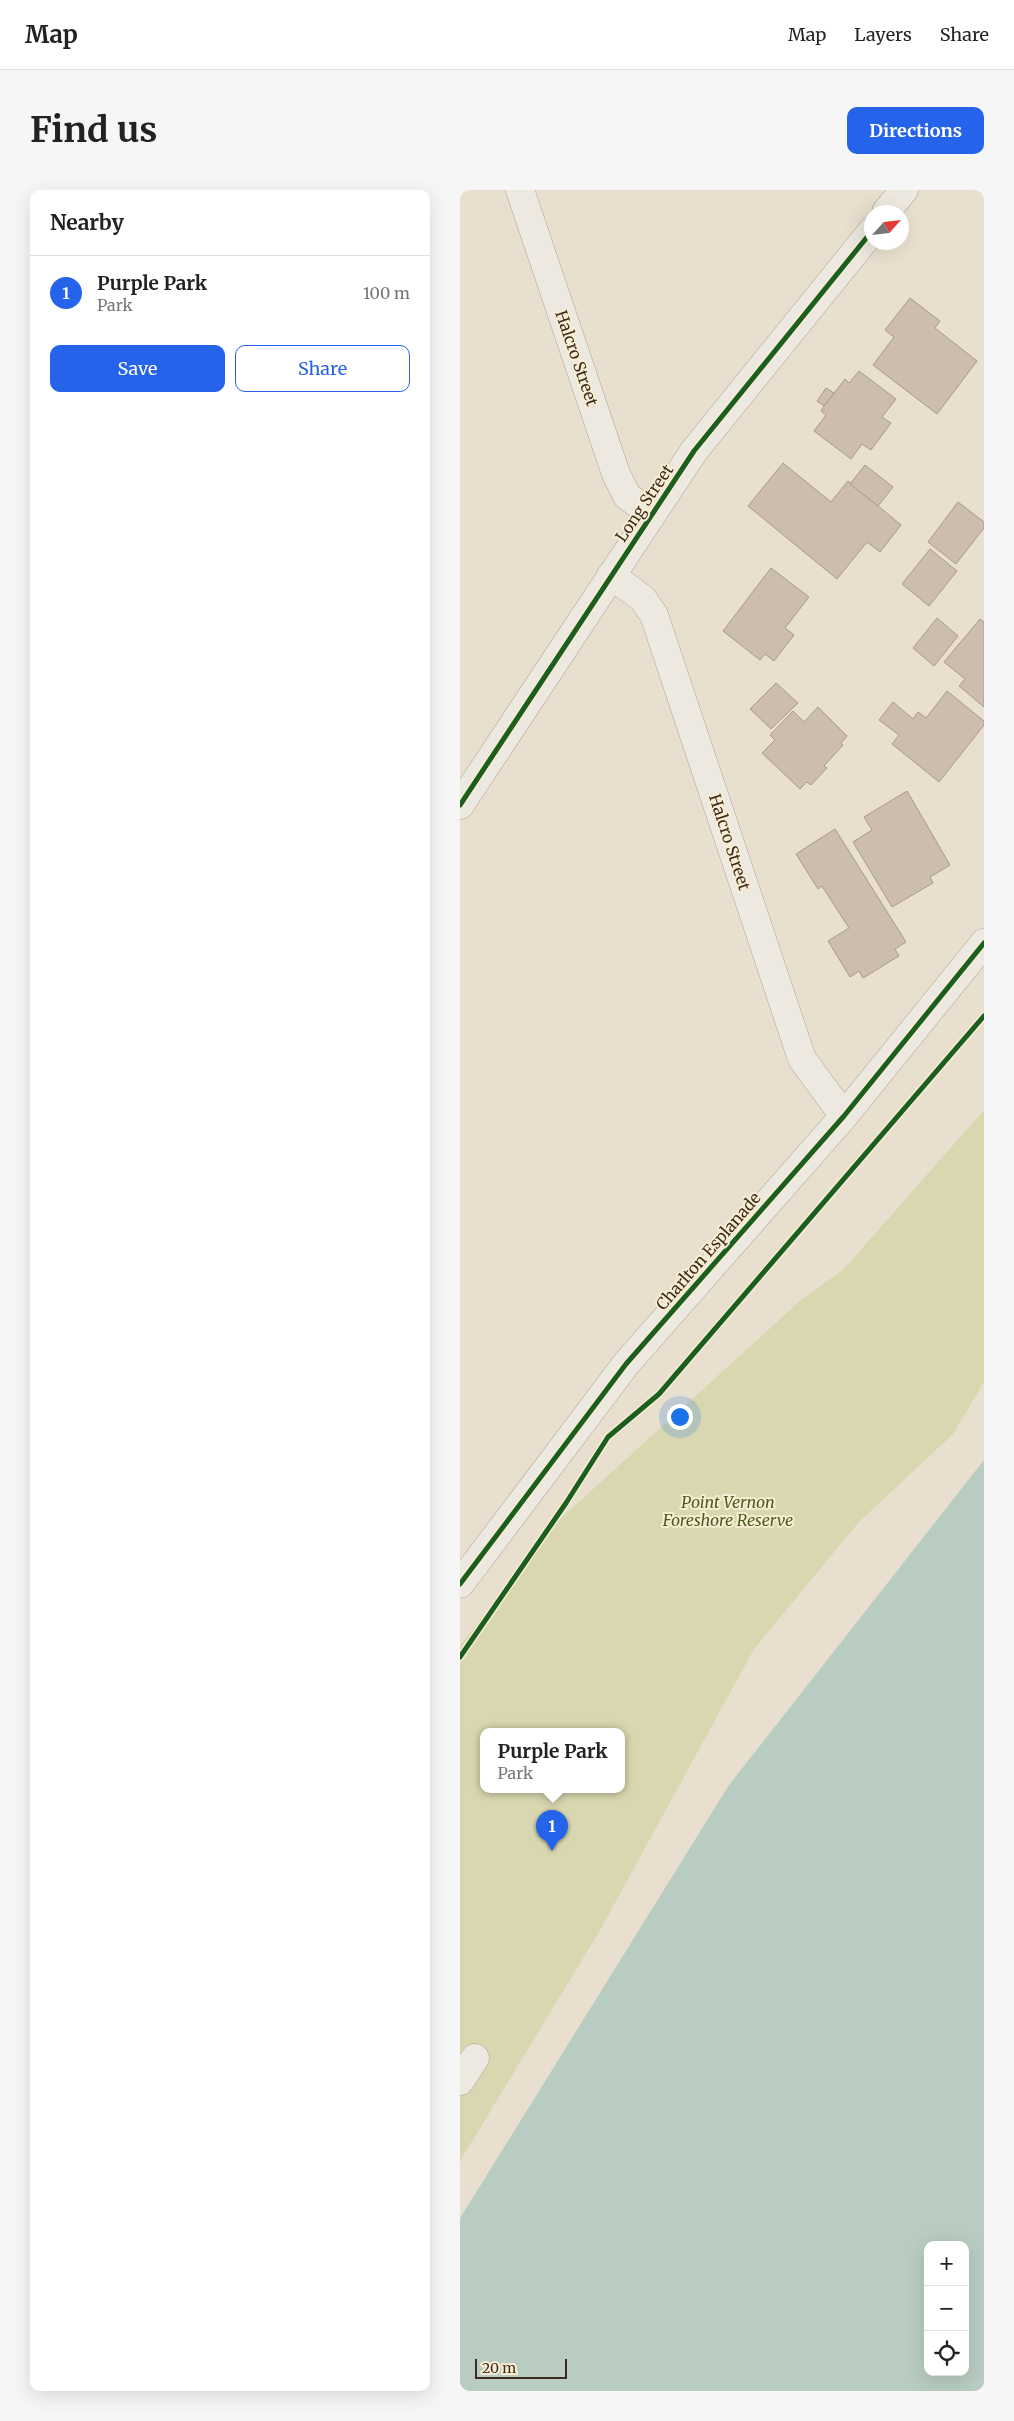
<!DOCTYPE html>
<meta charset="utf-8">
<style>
:root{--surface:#fff;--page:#f6f6f6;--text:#222;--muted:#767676;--line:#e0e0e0;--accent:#2563eb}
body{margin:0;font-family:Merriweather,serif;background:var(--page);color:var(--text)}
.controls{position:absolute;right:15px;bottom:15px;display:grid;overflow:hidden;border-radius:10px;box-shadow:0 5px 20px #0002}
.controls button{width:45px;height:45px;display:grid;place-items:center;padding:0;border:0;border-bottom:1px solid var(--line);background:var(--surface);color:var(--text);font:25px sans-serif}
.compass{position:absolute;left:404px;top:15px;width:45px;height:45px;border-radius:50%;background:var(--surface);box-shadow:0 5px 20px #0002;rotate:63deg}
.scale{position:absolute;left:15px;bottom:12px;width:92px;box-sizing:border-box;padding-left:5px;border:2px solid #3c2c1d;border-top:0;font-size:14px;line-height:18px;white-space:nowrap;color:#3c2c1d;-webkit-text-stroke:4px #f8edd3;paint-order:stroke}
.you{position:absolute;left:219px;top:1226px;width:18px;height:18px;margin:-12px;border:4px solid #fff;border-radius:50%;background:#1a73e8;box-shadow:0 0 0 8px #1a73e833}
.badge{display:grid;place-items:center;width:32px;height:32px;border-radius:50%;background:var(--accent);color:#fff;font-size:16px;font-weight:700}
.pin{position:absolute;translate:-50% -41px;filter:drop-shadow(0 1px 2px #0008)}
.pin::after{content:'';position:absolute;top:26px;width:18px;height:15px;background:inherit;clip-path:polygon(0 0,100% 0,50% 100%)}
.popup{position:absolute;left:20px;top:1538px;width:145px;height:65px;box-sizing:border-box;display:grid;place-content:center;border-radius:10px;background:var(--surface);filter:drop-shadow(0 1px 4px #0005);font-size:16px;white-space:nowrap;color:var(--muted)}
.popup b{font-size:19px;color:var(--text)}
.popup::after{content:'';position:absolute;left:50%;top:100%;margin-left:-10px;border:10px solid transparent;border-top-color:var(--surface)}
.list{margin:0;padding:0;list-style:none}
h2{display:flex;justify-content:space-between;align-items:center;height:65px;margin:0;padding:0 20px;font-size:21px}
h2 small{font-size:16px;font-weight:400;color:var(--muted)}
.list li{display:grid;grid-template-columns:32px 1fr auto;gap:15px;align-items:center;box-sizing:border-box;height:75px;padding:0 20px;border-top:1px solid var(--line)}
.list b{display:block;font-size:19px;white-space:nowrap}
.list p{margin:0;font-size:16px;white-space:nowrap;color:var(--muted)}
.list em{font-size:16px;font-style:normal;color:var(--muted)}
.actions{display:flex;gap:10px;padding:15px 20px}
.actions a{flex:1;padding:11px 0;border:1px solid var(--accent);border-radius:10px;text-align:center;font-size:18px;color:var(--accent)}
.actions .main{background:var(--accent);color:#fff}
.icon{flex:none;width:28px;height:28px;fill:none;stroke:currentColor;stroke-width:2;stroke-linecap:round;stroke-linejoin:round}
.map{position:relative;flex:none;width:524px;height:2201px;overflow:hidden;border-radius:10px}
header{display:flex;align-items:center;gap:30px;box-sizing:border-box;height:70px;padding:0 25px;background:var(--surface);border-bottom:1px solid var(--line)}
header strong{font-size:24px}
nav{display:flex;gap:28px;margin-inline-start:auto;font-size:18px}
.intro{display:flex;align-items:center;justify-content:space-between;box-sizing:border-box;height:120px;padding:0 30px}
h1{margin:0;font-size:35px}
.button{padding:12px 22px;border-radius:10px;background:var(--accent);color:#fff;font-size:18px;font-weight:700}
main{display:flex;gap:30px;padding:0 30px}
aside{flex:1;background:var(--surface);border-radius:10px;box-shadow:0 5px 20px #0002}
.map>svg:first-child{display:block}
</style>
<header>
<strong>Map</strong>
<nav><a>Map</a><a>Layers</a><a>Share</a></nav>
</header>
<div class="intro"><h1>Find us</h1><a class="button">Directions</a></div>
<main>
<aside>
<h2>Nearby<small></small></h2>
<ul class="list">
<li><span class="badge">1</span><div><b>Purple Park</b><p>Park</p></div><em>100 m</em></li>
</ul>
<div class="actions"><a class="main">Save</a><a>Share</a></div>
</aside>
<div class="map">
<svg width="524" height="2201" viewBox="0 0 524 2201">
<rect width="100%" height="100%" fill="#e8dfce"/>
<path fill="#d8d7af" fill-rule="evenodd" d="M524 920V1192L493 1244 399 1332 294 1459 139 1742 0 1971V1456L87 1341 341 1110 383 1080ZM23 1542H161V1600H23Z"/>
<path fill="#b9ccc1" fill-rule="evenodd" d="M524 1270V2201H0V2029L2 2025 269 1595ZM468 2055H505V2182H468Z"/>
<g fill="#ccbdae" stroke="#a89a8d">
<path d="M450 108 480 131 475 138 517 171 477 224 413 175 434 147 425 140Z"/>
<path d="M399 181 436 209 422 227 431 233 411 260 402 254 391 269 354 241 366 225 361 221 364 216 385 189 389 193Z"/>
<path d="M366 198 374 203 364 216 357 211Z"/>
<path d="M323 273 371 312 388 291 441 335 420 362 407 352 377 389 288 316Z"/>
<path d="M405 275 433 297 418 316 390 294Z"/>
<path d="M498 312 524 332V338L496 374 468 352Z"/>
<path d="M470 359 497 381 469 416 442 394Z"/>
<path d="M311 378 349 407 325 438 334 445 314 471 305 464 300 470 263 441Z"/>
<path d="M477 428 498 446 474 476 453 458Z"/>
<path d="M520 429 524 432V517L499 496 505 489 484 472Z"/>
<path d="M316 493 338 513 311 539 290 519Z"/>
<path d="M487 501 524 531V535L479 592 432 554 439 545 419 530 433 512 453 529 458 522 466 528Z"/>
<path d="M358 517 387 546 381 553 383 555 364 576 367 578 351 595 347 592 340 599 302 563 315 550 310 545 333 521 344 532Z"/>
<path d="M447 601 490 675 470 687 473 693 432 717 393 652 412 640 404 627Z"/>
<path d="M375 639 446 752 435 759 439 766 403 788 399 781 390 787 368 751 389 738 362 696 358 699 336 664Z"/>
</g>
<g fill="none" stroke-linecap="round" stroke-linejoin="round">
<g stroke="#ada497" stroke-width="29">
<g id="minor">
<path d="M60 0 156 284 167 306 192 324"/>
<path d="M426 22 444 0"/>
<path d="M151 385 183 409 194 425 342 869 384 926"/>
<path d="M0 615 234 261 412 41"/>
<path d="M0 1394 166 1174 384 926 524 753"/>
<path d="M0 1891 15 1868"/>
</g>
</g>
<use href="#minor" stroke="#eee9e0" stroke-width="28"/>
<g stroke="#f8edd3" stroke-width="8">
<g id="cycleway">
<path d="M0 615 234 261 412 41"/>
<path d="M0 1394 166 1174 384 926 524 753"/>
<path d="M0 1467 106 1313 148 1247 199 1204 524 826"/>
</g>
</g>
<use href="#cycleway" stroke="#1b5e20" stroke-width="5"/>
</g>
<g text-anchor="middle" stroke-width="4" stroke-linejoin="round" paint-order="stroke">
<g font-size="16" fill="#3c2c1d" stroke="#f8edd3">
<text transform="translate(117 168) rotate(71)" y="6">Halcro Street</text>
<text transform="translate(184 313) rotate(-56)" y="6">Long Street</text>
<text transform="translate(270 652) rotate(72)" y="6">Halcro Street</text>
<text transform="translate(248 1061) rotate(-49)" y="6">Charlton Esplanade</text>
</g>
<g font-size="16" font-style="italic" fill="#4d5b22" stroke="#f8edd3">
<text x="268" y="1318">Point Vernon<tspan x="268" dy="18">Foreshore Reserve</tspan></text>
</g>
</g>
</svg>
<div class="controls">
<button>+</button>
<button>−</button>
<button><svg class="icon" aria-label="locate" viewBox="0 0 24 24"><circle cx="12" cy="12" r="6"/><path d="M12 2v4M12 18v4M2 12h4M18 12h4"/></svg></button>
</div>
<svg class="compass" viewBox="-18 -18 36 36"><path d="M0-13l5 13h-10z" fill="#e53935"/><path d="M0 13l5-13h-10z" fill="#767676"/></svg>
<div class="scale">20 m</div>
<div class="you"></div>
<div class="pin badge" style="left:92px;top:1661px">1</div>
<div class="popup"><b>Purple Park</b>Park</div>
</div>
</main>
